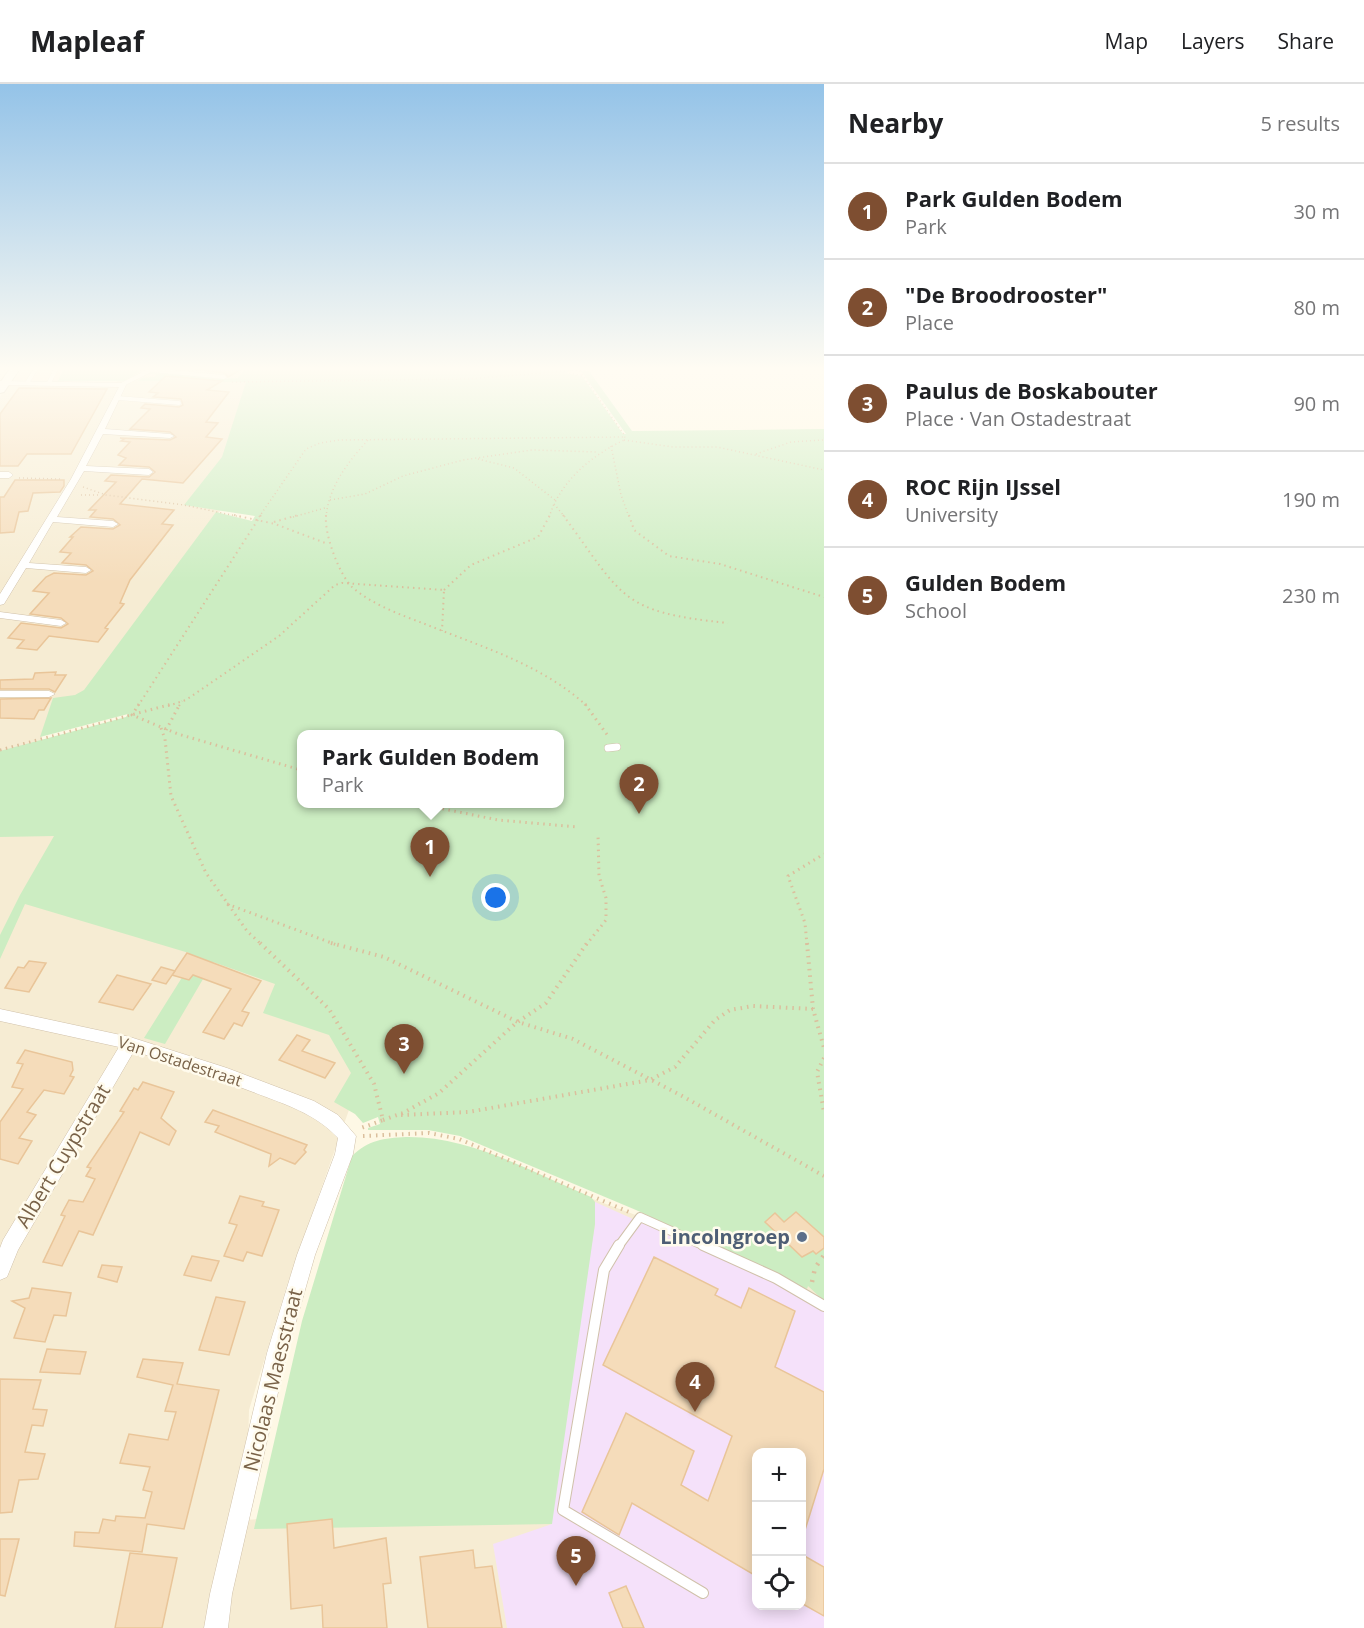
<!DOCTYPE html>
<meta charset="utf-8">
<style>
:root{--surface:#fff;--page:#f6f6f6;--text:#202124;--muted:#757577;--line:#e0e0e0;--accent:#7e4e31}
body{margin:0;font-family:"Open Sans",sans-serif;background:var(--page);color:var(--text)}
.controls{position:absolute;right:18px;bottom:18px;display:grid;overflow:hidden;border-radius:12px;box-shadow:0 3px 15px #0003}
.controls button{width:54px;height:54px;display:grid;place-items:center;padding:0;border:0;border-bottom:2px solid var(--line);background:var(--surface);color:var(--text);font:30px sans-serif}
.you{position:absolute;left:496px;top:814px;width:21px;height:21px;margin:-15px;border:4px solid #fff;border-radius:50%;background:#1a73e8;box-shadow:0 0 0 9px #1a73e833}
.badge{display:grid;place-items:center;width:39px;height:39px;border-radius:50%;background:var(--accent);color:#fff;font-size:20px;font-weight:700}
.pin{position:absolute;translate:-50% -50px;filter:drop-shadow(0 2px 3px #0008)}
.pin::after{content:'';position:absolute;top:32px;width:21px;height:18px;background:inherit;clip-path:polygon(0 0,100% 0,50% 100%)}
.popup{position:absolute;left:297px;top:646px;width:267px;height:78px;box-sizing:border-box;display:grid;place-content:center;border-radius:12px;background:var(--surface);filter:drop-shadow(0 2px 4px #0005);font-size:20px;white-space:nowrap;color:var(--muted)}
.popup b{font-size:22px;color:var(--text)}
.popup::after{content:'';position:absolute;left:50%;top:100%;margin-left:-12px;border:12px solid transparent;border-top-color:var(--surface)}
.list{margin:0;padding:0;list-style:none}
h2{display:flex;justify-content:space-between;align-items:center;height:78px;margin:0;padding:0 24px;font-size:26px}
h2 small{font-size:20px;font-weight:400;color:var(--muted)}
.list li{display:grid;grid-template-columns:39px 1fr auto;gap:18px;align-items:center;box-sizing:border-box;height:96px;padding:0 24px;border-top:2px solid var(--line)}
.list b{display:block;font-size:22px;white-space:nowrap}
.list p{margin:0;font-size:20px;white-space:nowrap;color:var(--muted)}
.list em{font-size:20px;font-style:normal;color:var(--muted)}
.icon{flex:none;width:33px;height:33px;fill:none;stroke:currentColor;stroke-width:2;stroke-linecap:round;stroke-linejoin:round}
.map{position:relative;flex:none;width:824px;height:1544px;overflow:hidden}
header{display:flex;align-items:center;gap:36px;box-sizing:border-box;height:84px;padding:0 30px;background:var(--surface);border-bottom:2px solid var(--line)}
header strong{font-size:28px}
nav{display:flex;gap:33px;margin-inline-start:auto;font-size:21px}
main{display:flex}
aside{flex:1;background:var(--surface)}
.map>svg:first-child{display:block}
</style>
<header>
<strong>Mapleaf</strong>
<nav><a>Map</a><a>Layers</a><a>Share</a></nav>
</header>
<main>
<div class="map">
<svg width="824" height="1544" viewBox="0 0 824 1544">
<rect width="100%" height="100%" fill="#fef8e5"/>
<g fill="#f6ecd3" fill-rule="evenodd">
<path d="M137 283H253L223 423 80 613 55 615 40 658 0 669V313L6 303 10 301 113 300Z"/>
<path d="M0 748 60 751 297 902 361 992 287 1201 249 1326 246 1436 551 1410 590 1114 824 1201V1544H0ZM756 1368H802V1522H756Z"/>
</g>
<path fill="#ffead8" d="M24 283H64L58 297 14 296Z"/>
<path fill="#f5e1fa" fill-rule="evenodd" d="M595 1118 774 1198 824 1228V1544H507L493 1460 552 1440 551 1411 595 1140ZM756 1368H802V1522H756Z"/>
<g fill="#ccedc2" fill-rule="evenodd">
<path d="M64 283H167L143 285 125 297H58Z"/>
<path d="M246 283H575L577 285 564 289 582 292 623 350H626L581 287H589L632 347 824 345V1217L808 1202 807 1205 636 1126 460 1052 428 1046H368V1044L380 1040 378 1033 363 1039 355 1030 334 1018 351 989 329 951 263 929 275 900 213 878 165 960 144 954 193 876 189 869 25 820 0 875V851L20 811 54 752 0 753V667L126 633 128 630 40 653 53 614 75 611 84 606 216 428 252 437 255 432 184 421 222 373 246 298 138 297 142 294 155 293 156 290 143 289 152 287 216 295 238 294ZM301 650H559V720H301Z"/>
<path d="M406 1053C471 1052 532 1088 591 1113L595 1118V1140L552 1440 254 1445 302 1237 352 1072C368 1056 384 1054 406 1053Z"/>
</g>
<g fill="#f5dcba" stroke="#e9c599" stroke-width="1.5">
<path d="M180 283H245L228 293 225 289Z"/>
<path d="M166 292 222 297 207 306 229 308 206 338 218 339 206 353 222 355 183 399 142 395 120 420 174 426 162 440 173 441 130 496 120 519 124 520 105 544 108 545 98 558 49 552 37 566 17 564 24 556 8 554 21 539 61 544 68 540 61 534 30 530 49 509 33 507 46 493 54 489 86 491 93 487 86 481 62 479 71 469 60 468 73 453H70L81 443 113 445 120 441 113 435 90 433 96 426H89L116 398 105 397 111 391 149 393 155 388 149 383 119 381 126 374 118 371 130 358 121 357 124 355 120 354 170 356 176 353 170 348 130 345 150 325 141 324 145 320 179 323 183 321 181 315 153 313 158 309 149 308Z"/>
<path d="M19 304 107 305 71 370H27L18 382H0V330Z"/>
<path d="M15 396H64V402L60 408 33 409 28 427 19 428 14 448 0 449V413H4Z"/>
<path d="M56 588 55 591H66L55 608 49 605H0V596L33 595 35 589Z"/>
<path d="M51 614 44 626H39L34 635 0 634V615Z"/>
<path d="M187 869 261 897 242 927 249 929 242 942 234 939 224 955 203 948 231 905 193 891 189 896 172 891Z"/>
<path d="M29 877 46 879 29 908 5 904 18 883 24 884Z"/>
<path d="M161 883 175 887 166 900 152 896Z"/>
<path d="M117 891 151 900 133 926 99 918Z"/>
<path d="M297 951 310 956 302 967 335 979 325 994 279 976Z"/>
<path d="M25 966 72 978 73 986 70 992 74 993 64 1010 44 1006 27 1028 36 1031 19 1054 32 1057 18 1080 0 1075V1038L23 1005 12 1003 23 980 17 979Z"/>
<path d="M143 998 174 1008 161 1034 176 1047 169 1061 140 1048 93 1151 79 1147 62 1182 43 1178 65 1132 61 1131 69 1116 83 1118 95 1095 86 1092 91 1084 87 1083 124 1028 120 1027 134 1004 138 1006Z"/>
<path d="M213 1026 307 1061 304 1066 306 1068 295 1080 280 1074 269 1082 271 1070 215 1048 219 1042 205 1038Z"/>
<path d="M240 1112 264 1118 262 1122 279 1126 262 1172 247 1168 243 1177 224 1172 237 1141 229 1139Z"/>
<path d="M796 1128 824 1153V1164L816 1170 813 1167 802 1173 765 1138 775 1129 784 1138Z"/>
<path d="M192 1172 219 1177 211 1197 184 1191Z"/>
<path d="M654 1173 718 1205 715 1211 741 1224 749 1204 795 1227 775 1283 824 1308V1385L805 1446H801V1368H756V1492L632 1419 619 1451 582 1428 626 1329 694 1367 681 1401 708 1417 732 1352 603 1281Z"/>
<path d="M102 1181 122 1183 117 1198 98 1193Z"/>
<path d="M32 1204 71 1209 66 1232 54 1231 45 1258 14 1254 25 1224 12 1217 29 1214Z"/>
<path d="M216 1213 245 1218 229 1271 199 1266Z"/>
<path d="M47 1265 86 1268 80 1290 40 1288Z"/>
<path d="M143 1275 183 1279 177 1300 219 1306 184 1445 147 1440 142 1468 74 1462 75 1448 99 1449 103 1435 115 1437 116 1432 145 1434 152 1408 143 1406 150 1383 120 1379 129 1350 168 1356 176 1328 165 1327 173 1301 137 1293Z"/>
<path d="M0 1295 41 1296 33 1325 47 1326 43 1342 32 1341 25 1368 45 1370 38 1395 19 1396 12 1428 0 1429Z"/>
<path d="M332 1435 334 1464 386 1454 391 1499 383 1500 387 1544H323L322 1521 291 1525 287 1440Z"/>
<path d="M0 1455H19L5 1512 0 1511Z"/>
<path d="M473 1466 475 1484 492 1482 502 1544H428L420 1473Z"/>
<path d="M130 1469 177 1474 162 1544H115Z"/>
<path d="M801 1470 824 1483V1532L801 1519Z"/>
<path d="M626 1502 644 1544H623L609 1509Z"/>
</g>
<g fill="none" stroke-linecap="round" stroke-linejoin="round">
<g stroke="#d0c1aa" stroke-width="4.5">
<g id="service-far3">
<path d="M27 299 37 283"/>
<path d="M49 299 57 283"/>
<path d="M123 300 151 286 224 293"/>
<path d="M118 314 179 319"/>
</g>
</g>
<g stroke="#d0c1aa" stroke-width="8">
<path id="service-far2" d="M608 664 617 663"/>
</g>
<g stroke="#d0c1aa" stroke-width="10">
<path id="service-far1" d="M618 1163 640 1133 707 1163"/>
</g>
<g stroke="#d0c1aa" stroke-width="12">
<g id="service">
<path d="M619 1161 604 1186 563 1426 703 1509"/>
<path d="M703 1161 776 1194 824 1222"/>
</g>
</g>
<g stroke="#d0c1aa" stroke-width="1">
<g id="minor">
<path d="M0 297 127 299 105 345 170 350 174 352 170 354 103 350 86 382 149 385 153 388 149 391 84 387 57 433 113 437 118 440 113 443 53 438 29 479 86 483 91 486 86 489 26 484 4 520 0 521V510L71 395 119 303 0 301Z"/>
<path d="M0 388H9L13 391 9 394H0Z"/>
<path d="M0 528 61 536 66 539 61 542 0 534Z"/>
<path d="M0 607H49L55 610 49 613H0Z"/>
<path d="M0 925 130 953 227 984 314 1017 338 1031 356 1052 353 1070 315 1171 287 1269 232 1510 228 1544H204L210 1510 267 1269 297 1171 335 1070 338 1054C315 1029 284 1020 253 1008 214 993 174 980 134 967L18 1166 7 1193 0 1196V1164L3 1156 119 963 0 937Z"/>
</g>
</g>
<g stroke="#d0c1aa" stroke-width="2">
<path id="tertiary" d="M11 283H21L4 308 0 309V299Z"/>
</g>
<g stroke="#dbbf9d" stroke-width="1.5" stroke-dasharray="1 3" stroke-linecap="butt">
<path d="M569 289 583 292"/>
<path d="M232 298 469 295 579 286"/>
<path d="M624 356 673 363H717L824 386"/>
<path d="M611 362 621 411 629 433"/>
<path d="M756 370 791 358 824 356"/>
<path d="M478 375 514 384 555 416"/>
<path d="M19 394 60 395"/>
<path d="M83 403 106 411 184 421 241 433"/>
<path d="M81 411H101"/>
<path d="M330 416 365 410 403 392 463 376 532 366 597 368"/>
<path d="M259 433 306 365 320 359 339 356 625 353"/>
<path d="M293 433 325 424"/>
<path d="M326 433C329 402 348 378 368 356"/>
<path d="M549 433 554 420"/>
<path d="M565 433 554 420C570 389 594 371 624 356L625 352 577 283"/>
</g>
<g stroke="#dbbf9d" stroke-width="2" stroke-dasharray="1.5 4" stroke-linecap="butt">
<path d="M234 431 275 440 328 460"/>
<path d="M326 431C324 450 339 490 352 503 371 520 401 531 425 540 482 563 541 580 587 622"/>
<path d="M563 431C624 514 620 528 728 539"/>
<path d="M629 431 634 446 669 472 720 480 824 513"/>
<path d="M274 438 298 431"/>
<path d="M444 506 471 481 538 453 550 431"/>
<path d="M138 622 261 431"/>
<path d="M168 622 186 616 279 552 335 501 342 499 444 506 442 547"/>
<path d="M179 622 182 617"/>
</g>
<g stroke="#dbbf9d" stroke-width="3" stroke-dasharray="1.5 4.5" stroke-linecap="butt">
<path d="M139 620 132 631 178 650 301 686"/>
<path d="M585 620 608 652"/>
<path d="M161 644 165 655 171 712 206 789 247 847 262 861"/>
<path d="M166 646 180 620"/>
<path d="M0 666 172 620"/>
<path d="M419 720 498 736 578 743"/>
<path d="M227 820 337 861"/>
<path d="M586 861 606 836V814L599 792 598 750"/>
<path d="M807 861 805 839 788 792 824 770"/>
</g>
<g stroke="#dbbf9d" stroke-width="4" stroke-dasharray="1.5 5" stroke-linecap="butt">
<path d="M260 859 329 925 374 1000 383 1036 361 1044"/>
<path d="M331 859 384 873 518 938 573 955 684 1013 824 1092"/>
<path d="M807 859 813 925 824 964"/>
<path d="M824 974 817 988 824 1028"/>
<path d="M401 1031 468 1028 650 996 675 983 715 936 730 926 753 922 813 925"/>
<path d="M383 1036 403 1029 439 1009 516 939 546 919 587 859"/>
<path d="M363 1052 429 1049 459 1055 629 1128"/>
</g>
<path stroke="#dbbf9d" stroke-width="4.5" stroke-dasharray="2 7" stroke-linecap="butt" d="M812 1198 815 1184 824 1171"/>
<use href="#service-far3" stroke="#fff" stroke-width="4"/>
<use href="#service-far2" stroke="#fff" stroke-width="7"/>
<use href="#service-far1" stroke="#fff" stroke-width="8"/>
<use href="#service" stroke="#fff" stroke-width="10"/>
<use href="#minor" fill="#fff" fill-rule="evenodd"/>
<use href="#tertiary" fill="#fff" fill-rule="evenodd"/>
</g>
<linearGradient id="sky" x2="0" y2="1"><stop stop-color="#94c3e8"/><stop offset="0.57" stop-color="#fffcf3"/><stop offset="1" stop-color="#fffcf3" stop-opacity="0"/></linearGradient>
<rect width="824" height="499" fill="url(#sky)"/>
<circle fill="#5c6f8a" stroke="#fffbed" stroke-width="2" cx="802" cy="1153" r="6"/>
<g text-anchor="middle" stroke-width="5" stroke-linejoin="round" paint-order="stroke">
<g font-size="16" fill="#796248" stroke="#fffbed">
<text transform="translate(180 977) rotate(18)" y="6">Van Ostadestraat</text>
</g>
<g font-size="20" fill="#796248" stroke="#fffbed">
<text transform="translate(63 1072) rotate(-59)" y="7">Albert Cuypstraat</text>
<text transform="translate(273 1296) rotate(-76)" y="7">Nicolaas Maesstraat</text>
</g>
<g font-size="20" font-weight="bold" fill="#4e5e75" stroke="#fffbed" text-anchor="end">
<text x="790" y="1160">Lincolngroep</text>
</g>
</g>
</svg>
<div class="controls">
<button>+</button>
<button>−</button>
<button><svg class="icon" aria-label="locate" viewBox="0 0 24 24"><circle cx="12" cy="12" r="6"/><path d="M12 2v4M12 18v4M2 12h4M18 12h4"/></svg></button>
</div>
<div class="you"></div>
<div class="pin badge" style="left:430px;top:793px">1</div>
<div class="popup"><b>Park Gulden Bodem</b>Park</div>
<div class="pin badge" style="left:639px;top:730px">2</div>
<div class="pin badge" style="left:404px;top:990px">3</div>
<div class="pin badge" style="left:695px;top:1328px">4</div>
<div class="pin badge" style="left:576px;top:1502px">5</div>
</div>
<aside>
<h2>Nearby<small>5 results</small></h2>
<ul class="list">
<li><span class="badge">1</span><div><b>Park Gulden Bodem</b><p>Park</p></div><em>30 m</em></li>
<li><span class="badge">2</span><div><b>&quot;De Broodrooster&quot;</b><p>Place</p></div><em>80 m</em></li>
<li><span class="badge">3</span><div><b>Paulus de Boskabouter</b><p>Place · Van Ostadestraat</p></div><em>90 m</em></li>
<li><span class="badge">4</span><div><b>ROC Rijn IJssel</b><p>University</p></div><em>190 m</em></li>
<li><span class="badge">5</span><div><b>Gulden Bodem</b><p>School</p></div><em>230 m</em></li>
</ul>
</aside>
</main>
